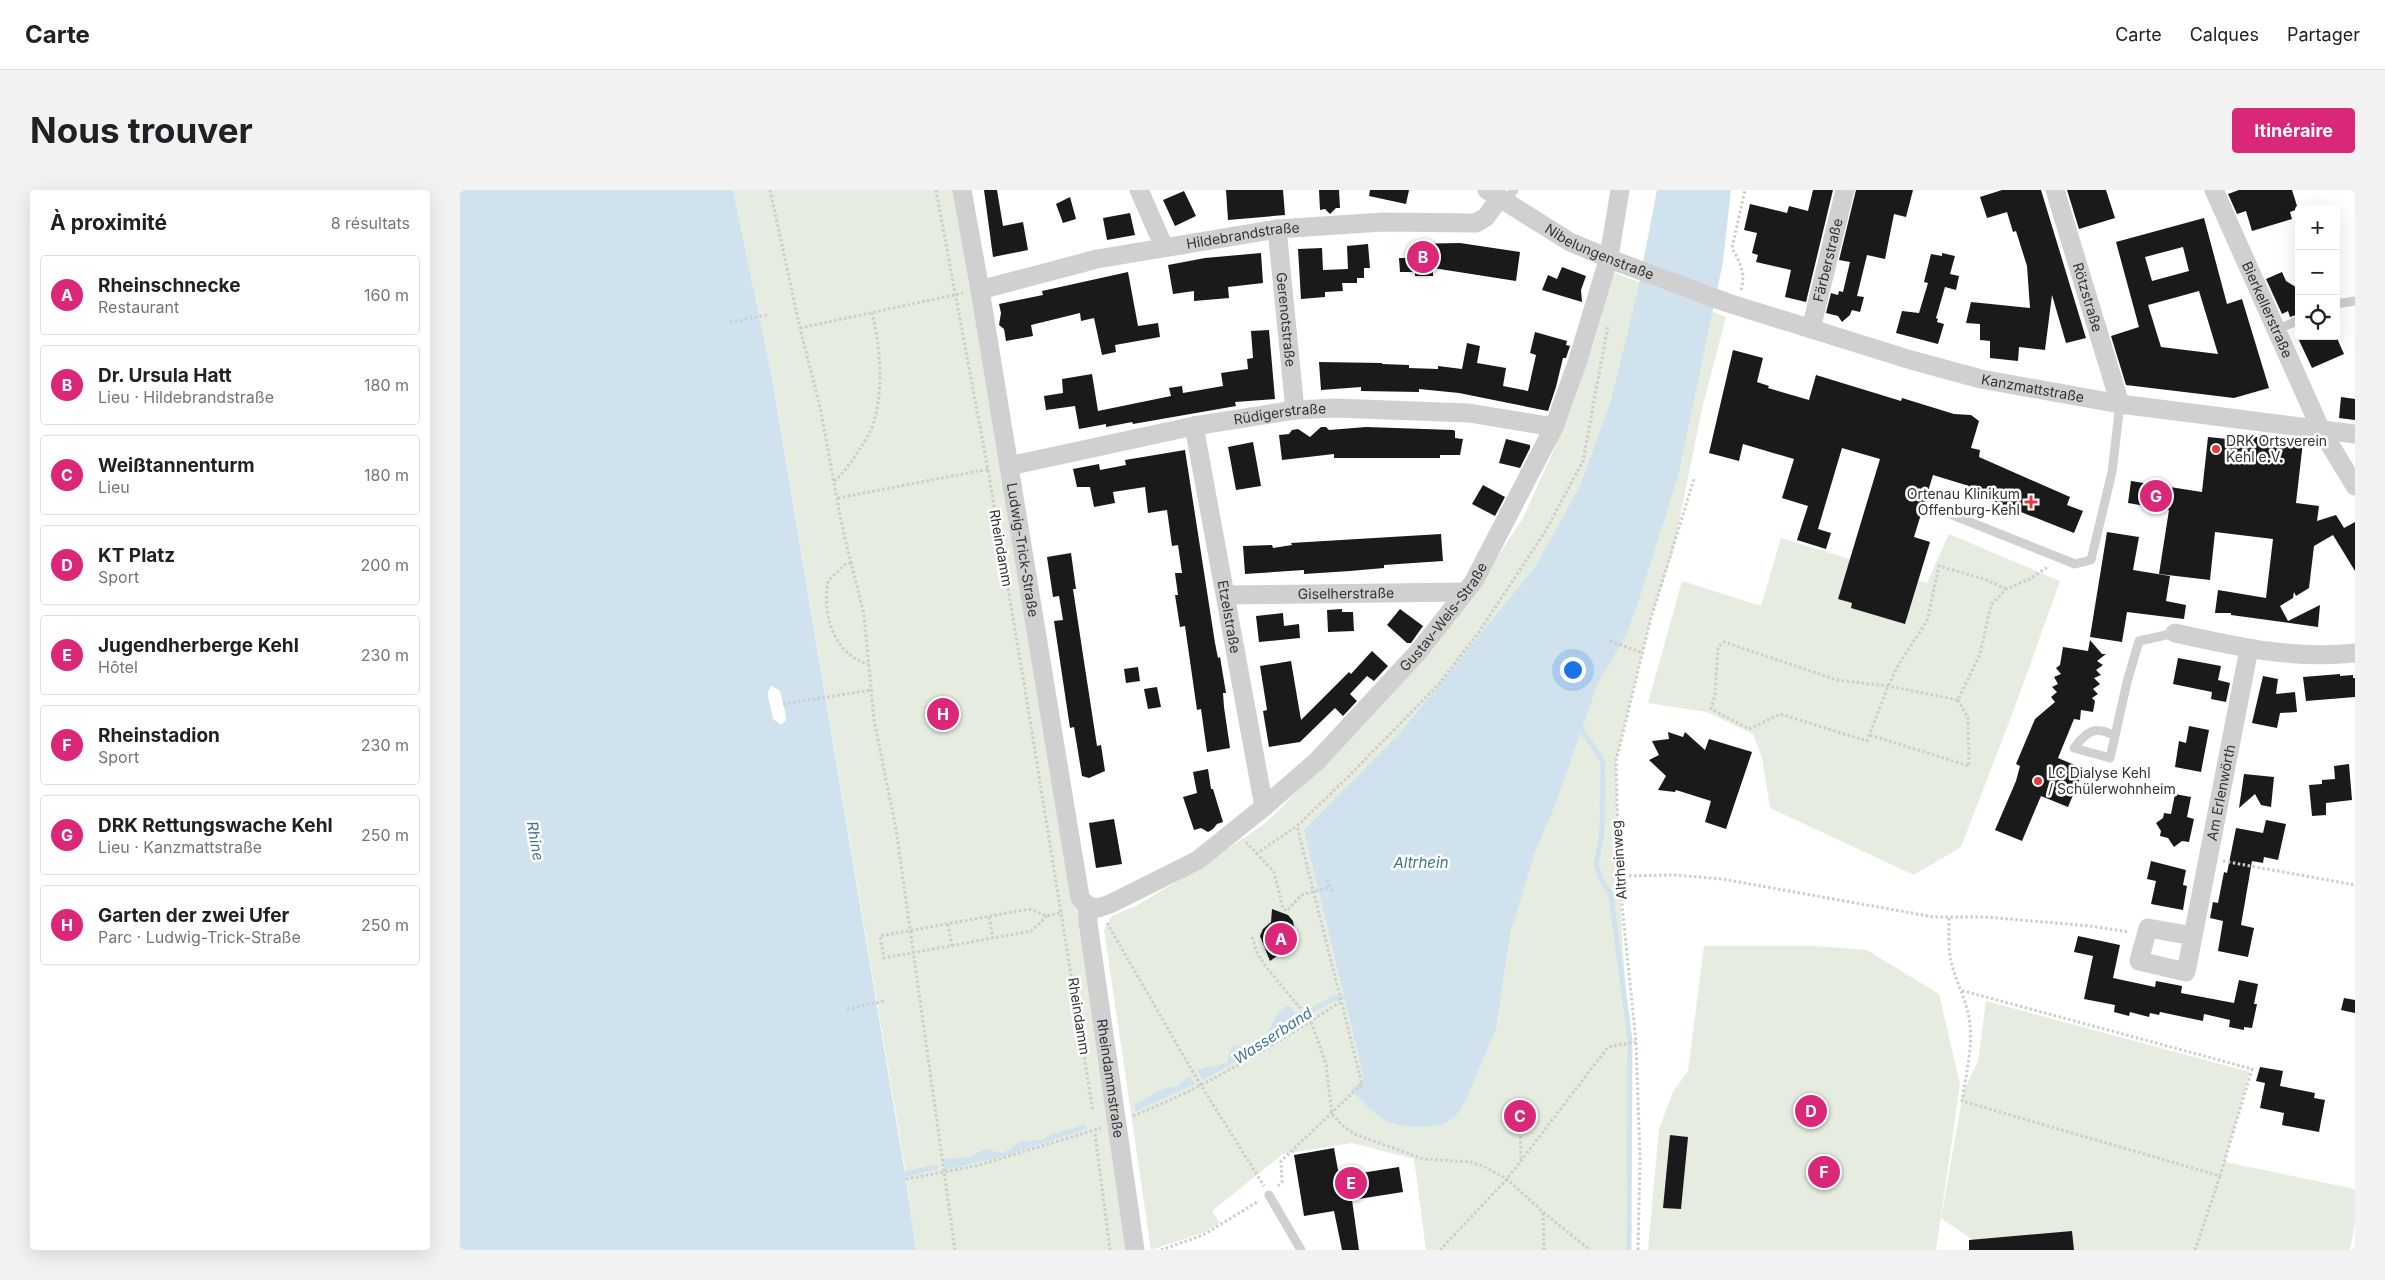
<!DOCTYPE html>
<html lang="fr">
<meta charset="utf-8">
<style>
:root{--surface:#fff;--page:#f2f2f2;--text:#202124;--muted:#757577;--line:#e0e0e0;--accent:#db2777}
body{margin:0;font-family:Inter,sans-serif;background:var(--page);color:var(--text)}
.controls{position:absolute;right:15px;top:15px;display:grid;overflow:hidden;border-radius:5px;box-shadow:0 5px 20px #0002}
.controls button{width:45px;height:45px;display:grid;place-items:center;padding:0;border:0;border-bottom:1px solid var(--line);background:var(--surface);color:var(--text);font:25px sans-serif}
.you{position:absolute;left:1112px;top:479px;width:18px;height:18px;margin:-12px;border:4px solid #fff;border-radius:50%;background:#1a73e8;box-shadow:0 0 0 8px #1a73e833}
.badge{display:grid;place-items:center;width:32px;height:32px;border-radius:50%;background:var(--accent);color:#fff;font-size:16px;font-weight:700}
.pin{position:absolute;translate:-50% -50%;border:2px solid #fff;box-shadow:0 1px 5px #0006}
.list{margin:0;padding:0;list-style:none}
h2{display:flex;justify-content:space-between;align-items:center;height:65px;margin:0;padding:0 20px;font-size:21px}
h2 small{font-size:16px;font-weight:400;color:var(--muted)}
.list li{display:grid;grid-template-columns:32px 1fr auto;gap:15px;align-items:center;box-sizing:border-box;height:80px;margin:0 10px 10px;padding:0 10px;border:1px solid var(--line);border-radius:5px}
.list b{display:block;font-size:19px;white-space:nowrap}
.list p{margin:0;font-size:16px;white-space:nowrap;color:var(--muted)}
.list em{font-size:16px;font-style:normal;color:var(--muted)}
.icon{flex:none;width:28px;height:28px;fill:none;stroke:currentColor;stroke-width:2;stroke-linecap:round;stroke-linejoin:round}
.map{position:relative;flex:none;width:1895px;height:1060px;overflow:hidden;border-radius:5px}
header{display:flex;align-items:center;gap:30px;box-sizing:border-box;height:70px;padding:0 25px;background:var(--surface);border-bottom:1px solid var(--line)}
header strong{font-size:24px}
nav{display:flex;gap:28px;margin-inline-start:auto;font-size:18px}
.intro{display:flex;align-items:center;justify-content:space-between;box-sizing:border-box;height:120px;padding:0 30px}
h1{margin:0;font-size:35px}
.button{padding:12px 22px;border-radius:5px;background:var(--accent);color:#fff;font-size:18px;font-weight:700}
main{display:flex;gap:30px;padding:0 30px}
aside{flex:1;background:var(--surface);border-radius:5px;box-shadow:0 5px 20px #0002}
.map>svg:first-child{display:block}
</style>
<header>
<strong>Carte</strong>
<nav><a>Carte</a><a>Calques</a><a>Partager</a></nav>
</header>
<div class="intro"><h1>Nous trouver</h1><a class="button">Itinéraire</a></div>
<main>
<aside>
<h2>À proximité<small>8 résultats</small></h2>
<ul class="list">
<li><span class="badge">A</span><div><b>Rheinschnecke</b><p>Restaurant</p></div><em>160 m</em></li>
<li><span class="badge">B</span><div><b>Dr. Ursula Hatt</b><p>Lieu · Hildebrandstraße</p></div><em>180 m</em></li>
<li><span class="badge">C</span><div><b>Weißtannenturm</b><p>Lieu</p></div><em>180 m</em></li>
<li><span class="badge">D</span><div><b>KT Platz</b><p>Sport</p></div><em>200 m</em></li>
<li><span class="badge">E</span><div><b>Jugendherberge Kehl</b><p>Hôtel</p></div><em>230 m</em></li>
<li><span class="badge">F</span><div><b>Rheinstadion</b><p>Sport</p></div><em>230 m</em></li>
<li><span class="badge">G</span><div><b>DRK Rettungswache Kehl</b><p>Lieu · Kanzmattstraße</p></div><em>250 m</em></li>
<li><span class="badge">H</span><div><b>Garten der zwei Ufer</b><p>Parc · Ludwig-Trick-Straße</p></div><em>250 m</em></li>
</ul>
</aside>
<div class="map">
<svg width="1895" height="1060" viewBox="0 0 1895 1060">
<rect width="100%" height="100%" fill="#fff"/>
<g fill="#e6ecdf">
<path d="M273 0H503L629 701 619 739 667 1060H456L446 984 311 183Z"/>
<path d="M1143 78 1266 127 1242 219 1213 362 1191 428 1156 571 1159 686 1168 846V1060H966L954 969 892 953 823 964 752 1021 760 1033 742 1043 691 1060 644 740 652 726 676 716 741 677 807 632 909 527 1010 408 1063 328 1096 255 1123 176Z"/>
<path d="M1489 344 1600 391 1556 514 1501 657 1454 685 1310 618 1302 567 1293 544 1247 522 1188 513 1222 391 1301 416 1321 348 1467 393Z"/>
<path d="M1244 756H1354L1407 760 1479 804 1500 894 1476 1060H1188L1199 939 1213 902 1228 881Z"/>
<path d="M1526 811 1790 882 1765 972 1895 999V1033L1890 1060H1614L1612 1041 1513 1050 1481 1028 1503 903 1518 871Z"/>
</g>
<g fill="#cfe2ee">
<path d="M0 0H273L311 183 446 989 456 1060H0Z"/>
<path d="M1197 0H1271L1263 72 1218 286 1177 416 1166 445 1138 493 1095 615 1075 662 1050 744 1036 838 1005 912C1000 920 995 928 987 932 971 939 942 938 926 931 913 924 902 910 891 900L904 889 844 640 941 542 1075 377 1120 296 1151 211 1177 104Z"/>
<path d="M828 815 843 830V833L743 890 737 880 767 873 771 857C779 854 792 857 799 852 812 844 811 824 828 815Z"/>
<path d="M730 886 735 894 676 921 674 915 703 899 718 896Z"/>
<path d="M625 935 626 939 544 966 485 980 483 969 511 967 524 959 543 963 560 952 582 950 591 944Z"/>
</g>
<path fill="#fff" d="M312 496 320 501 325 521 326 530 321 535 313 529 308 506V501Z"/>
<g fill="none" stroke-linecap="round" stroke-linejoin="round">
<g stroke="#cfe2ee" stroke-width="5">
<path d="M1121 539 1143 571 1142 642 1136 674 1141 689 1151 705 1170 850 1169 1060"/>
<path d="M836 830 872 809 884 807"/>
<path d="M446 984 475 977"/>
</g>
</g>
<g fill="#1a1a1a" fill-rule="evenodd">
<path d="M524 0H537L543 36 563 32 568 60 533 67Z"/>
<path d="M766 0H823L825 25 768 30Z"/>
<path d="M859 0H879L880 18H876L870 24 865 19 860 20Z"/>
<path d="M910 0H949L946 14 909 6Z"/>
<path d="M1353 0H1373L1346 112 1325 107 1331 80 1296 72 1298 65 1292 63 1297 43 1284 40 1290 14 1327 23 1329 16 1348 21Z"/>
<path d="M1396 0H1453L1446 27 1434 24 1425 69 1407 65 1397 106 1404 107 1400 122 1392 120 1390 125 1382 132 1378 126 1366 123 1371 103 1378 105 1379 101 1383 102 1390 72 1379 70Z"/>
<path d="M1542 0H1581L1626 148 1606 153 1592 105 1585 160 1559 157 1558 171 1530 168V151L1520 150V134L1506 133 1511 112 1570 118 1567 76 1556 41 1553 42 1547 22 1527 28 1520 7Z"/>
<path d="M1607 0H1646L1655 28 1619 39Z"/>
<path d="M1779 0H1832L1838 19 1830 22 1832 29 1792 41 1786 21 1777 24 1768 4Z"/>
<path d="M724 1 736 26 715 36 703 10Z"/>
<path d="M610 7 616 29 603 33 596 14Z"/>
<path d="M670 23 675 45 647 50 643 28Z"/>
<path d="M1744 28 1767 114 1782 109 1809 198 1774 208 1666 195 1651 146 1679 137 1656 52ZM1723 57 1729 81 1692 91 1685 67ZM1739 101 1758 164 1701 157 1688 115Z"/>
<path d="M1000 53 1060 62 1056 91 973 78V86H955V82H940L939 68H950V54Z"/>
<path d="M908 54 910 78H904V88H897V93H882L883 101 865 102V107L841 109 838 59 862 58 863 80 888 79 887 56Z"/>
<path d="M801 63 803 93 768 97 769 108 734 111V101L713 104 708 75 745 68Z"/>
<path d="M1482 63 1495 66 1490 84 1499 86 1496 100 1485 97 1476 128 1478 129 1477 132 1484 134 1478 154 1436 143 1442 121 1459 123 1468 93 1464 92 1471 64 1482 66Z"/>
<path d="M1102 77 1126 86 1121 100 1122 112 1082 100 1088 85 1097 89Z"/>
<path d="M668 82 678 136 698 133 700 147 655 155 656 162 642 165 634 128 621 131 620 123 571 135 573 146 546 151 544 139 539 135 541 123 539 114 583 105 582 101Z"/>
<path d="M1822 82 1826 91 1839 99V124L1830 127 1828 121 1822 124 1806 89Z"/>
<path d="M809 140 815 209 775 212 776 216 673 234 672 232 646 237V234L619 239 615 216 586 220 584 206 603 203 602 189 632 184 638 221 711 206 709 198 722 196 723 203 763 196 761 183 788 179 787 169 793 168 791 141Z"/>
<path d="M1075 142 1107 151 1106 155 1110 156 1106 168H1103L1096 197 1088 221 999 203 959 199V202L901 201V197L861 200 859 172 922 173V174L949 175V178L978 179V176L1002 179 1007 153 1020 156 1017 173 1046 178 1043 196 1068 201 1076 165 1070 163Z"/>
<path d="M1837 146H1876L1884 164 1852 178Z"/>
<path d="M1273 160 1303 168 1297 192 1309 196 1308 198 1349 210 1356 185 1441 211 1442 208 1494 224 1511 225 1519 231 1511 258 1520 260 1519 267 1610 307 1607 315 1623 321 1614 343 1508 301 1509 296 1473 285 1454 347 1470 352 1445 434 1391 418 1392 413 1378 409 1420 269 1382 258 1358 339 1371 343 1366 359 1337 350 1348 316 1322 308 1334 269 1283 254 1279 271 1249 263Z"/>
<path d="M1881 207 1895 209V230L1879 228Z"/>
<path d="M861 237H866L869 240 906 237 993 240 995 241V248L1003 249 1000 265H980V268H874V264L822 270 819 245 829 244 832 240 838 239 850 247Z"/>
<path d="M1779 245 1843 252 1836 313 1859 316 1857 331 1876 325 1884 338 1895 332V381L1873 345 1854 356 1849 398 1836 406 1834 402 1833 408 1820 416 1828 431 1860 415 1858 437 1771 425V423H1755L1758 400 1806 408 1813 349 1755 342 1750 390 1699 384 1709 320 1668 313 1671 291 1742 302 1748 247 1778 250Z"/>
<path d="M1046 249 1070 255V258L1060 278 1039 273Z"/>
<path d="M793 252 801 296 776 300 768 257Z"/>
<path d="M725 260 755 453 758 468 760 467 766 503H763L764 517 770 558 747 562 741 519 737 520 725 436 720 437 715 405H718L715 383H722L718 355 712 356 707 320 688 323 685 297 653 302 655 313 634 317 630 297H617L613 279 639 274 640 280 666 275 665 270Z"/>
<path d="M1023 295 1045 307 1035 326 1012 314Z"/>
<path d="M1647 342 1679 347 1673 380 1710 386 1706 411 1726 415 1724 429 1667 422 1662 452 1630 447Z"/>
<path d="M981 344 983 371 924 375V378L890 381 844 384V380L785 384 783 356 812 355 813 358 832 355 831 353Z"/>
<path d="M611 363 616 399H613L625 478 637 556 641 555 645 581 629 588 622 586 614 537 610 538 594 431 603 430 599 406 593 407 587 367Z"/>
<path d="M882 419V422H893L894 441 868 442 867 420Z"/>
<path d="M940 419 963 436 951 453H947L927 435Z"/>
<path d="M823 423 824 436 839 434 840 448 799 452 796 426Z"/>
<path d="M1630 450 1642 464H1646L1637 471 1643 475 1636 480 1641 485 1634 488 1640 494 1633 499 1638 504 1632 508 1635 511 1633 522 1621 520 1620 530 1614 529 1598 568 1624 579 1608 617 1581 606 1562 651 1535 640 1556 591 1560 576 1556 574 1575 529 1595 512 1591 507 1597 502 1592 497 1598 494 1594 487 1601 484 1596 478 1600 475 1603 457 1628 461Z"/>
<path d="M912 461 928 476 914 491 907 486 890 504 897 511 883 526 875 518 840 552 809 557 803 521 807 520 800 476 831 471 841 530 889 482 891 484Z"/>
<path d="M1718 468 1761 476 1758 490 1770 493 1766 512 1751 509 1752 502 1713 494Z"/>
<path d="M678 477 680 491 666 493 664 479Z"/>
<path d="M1880 484V486L1893 485V488H1895V507L1846 511 1843 487Z"/>
<path d="M1803 486 1818 489 1816 504 1835 502 1837 522 1820 523 1817 538 1792 533Z"/>
<path d="M697 497 701 517 688 519 684 499Z"/>
<path d="M1729 536 1749 540 1741 582 1715 577 1719 551 1726 553Z"/>
<path d="M1208 542 1223 547 1225 542 1245 560 1249 549 1292 562 1266 639 1245 632 1251 611 1216 600 1215 602 1198 600 1206 586 1189 570 1199 565 1192 551 1209 549Z"/>
<path d="M1889 574 1892 610 1866 613V625L1852 626 1849 595 1862 594V590L1875 589 1874 576Z"/>
<path d="M748 579 751 599H753L763 632 757 634 753 639 748 642 741 638 734 640 723 607 737 603 733 582Z"/>
<path d="M1784 584 1814 587 1811 617 1801 615 1795 604 1779 618Z"/>
<path d="M1715 604 1731 607 1727 627 1734 629 1729 652 1722 651 1714 657 1708 648 1700 646 1701 641 1696 633 1703 628 1704 623 1711 624Z"/>
<path d="M654 629 662 674 636 678 629 633Z"/>
<path d="M1806 630 1826 634 1818 670 1804 667 1803 673 1792 671 1781 735 1794 738 1788 767 1758 761 1763 731 1750 728 1753 712 1758 713 1764 682 1767 683 1776 638 1803 643Z"/>
<path d="M1691 671 1726 680 1723 695 1727 696 1723 720 1691 714 1696 691 1687 689Z"/>
<path d="M812 719 828 725 833 731 835 742 830 757 810 771 800 746 803 739 811 732Z"/>
<path d="M1618 746 1660 755 1653 788 1695 797 1696 791 1722 796 1721 803 1774 813 1779 790 1798 794 1794 814H1797L1792 838 1784 837V840L1769 837 1770 830 1744 824 1743 831 1700 822 1699 825 1690 823 1689 827 1670 822 1669 826 1654 822 1655 815 1624 809 1633 766 1614 762Z"/>
<path d="M1884 808 1895 810V823L1881 820Z"/>
<path d="M1800 877 1823 881 1820 896 1855 903 1854 908 1865 910 1859 942 1822 935 1824 923 1800 918 1805 893 1796 891Z"/>
<path d="M1210 945 1228 947 1221 1019 1203 1018Z"/>
<path d="M874 958 878 980H881L882 986 939 977 943 1002 892 1010 899 1060H882L874 1021 844 1026 834 965Z"/>
<path d="M1612 1041 1614 1060H1509V1050Z"/>
</g>
<g fill="none" stroke-linecap="round" stroke-linejoin="round">
<g stroke="#cdcdcd" stroke-width="3" stroke-dasharray="2.5 2.5" stroke-linecap="butt">
<path d="M310 0 340 138 360 217 382 336 404 425 414 530 436 639 495 1060"/>
<path d="M476 0 528 280 565 499 633 922"/>
<path d="M1281 100C1286 84 1280 72 1272 58L1285 0"/>
<path d="M270 132 307 125"/>
<path d="M340 138 503 103"/>
<path d="M374 291C382 285 388 276 394 268 401 256 411 244 414 231 424 197 420 156 412 123"/>
<path d="M378 308 529 279"/>
<path d="M391 373 384 375 368 391C362 424 373 464 408 474"/>
<path d="M1546 399 1527 390 1479 376 1467 431 1439 474 1428 496 1407 551 1320 524 1289 539 1251 519 1255 505 1258 457 1264 452 1377 490 1428 496 1498 510 1520 464 1531 415 1546 399 1570 389 1589 376"/>
<path d="M1150 451 1183 463"/>
<path d="M323 514 411 500"/>
<path d="M1410 545 1509 576 1508 528 1498 510"/>
<path d="M786 652 814 682 823 719 827 721 841 705 870 697"/>
<path d="M796 664 837 636 886 589 979 494 1019 442 1086 340 1123 271 1148 135"/>
<path d="M1763 671 1895 695"/>
<path d="M1159 686 1215 685 1262 689 1474 727H1526L1630 736 1669 742"/>
<path d="M867 690 873 703"/>
<path d="M587 726 571 741 424 768 420 746 569 719 587 726 603 722"/>
<path d="M529 727 533 748"/>
<path d="M1489 728C1489 743 1488 757 1491 771 1495 789 1504 805 1508 823 1515 851 1506 883 1502 911L1760 986 1792 879 1500 800"/>
<path d="M647 733 734 884 804 996"/>
<path d="M488 734 492 756"/>
<path d="M792 747 797 763 806 777 851 831 866 874 872 924 882 935 894 944 964 969 1011 972 1023 976 1047 989 1083 1022 1130 1060"/>
<path d="M387 819 425 811"/>
<path d="M673 926C748 896 813 856 880 812"/>
<path d="M1060 931 1061 971"/>
<path d="M635 944 650 1060"/>
<path d="M446 989 516 976 641 938"/>
<path d="M818 996 822 992 821 971 902 894 837 636"/>
<path d="M1083 1023 1084 1060"/>
<path d="M701 1060 743 1045 799 1011"/>
<path d="M980 1060 1047 989 1148 857 1176 852"/>
<path d="M1178 1060 1180 968 1176 852 1159 686 1156 571 1191 428 1234 289"/>
<path d="M1735 1060 1760 986"/>
</g>
<g stroke="#d0d0d0" stroke-width="9">
<path d="M1045 12 1054 0"/>
<path d="M1876 114 1895 111"/>
<path d="M1816 140 1839 130"/>
<path d="M1485 322 1615 374 1631 370 1652 282 1660 214"/>
<path d="M1655 546 1650 568 1614 558C1627 541 1635 535 1655 546L1667 492 1679 451 1715 443"/>
<path d="M809 1005 841 1060"/>
</g>
<g stroke="#d0d0d0" stroke-width="19">
<path id="s1" d="M502 0 520 100 620 708 628 716"/>
<path d="M679 0 704 57"/>
<path id="s2" d="M1027 0 1110 52 1158 72 1268 113 1451 170 1521 189 1660 214 1895 244"/>
<path id="s3" d="M1595 0 1660 214"/>
<path id="s4" d="M1754 0 1861 240 1895 296"/>
<path id="s5" d="M817 39 835 220"/>
<path id="s6" d="M520 100 637 69 817 39 923 32 1016 33 1026 27 1039 9"/>
<path id="s7" d="M1351 139 1385 0"/>
<path id="s8" d="M734 236 804 617"/>
<path id="s9" d="M549 276 734 236 835 220 875 218 1009 223 1094 237"/>
<path id="s10" d="M766 405 1005 402"/>
<path d="M1715 443C1775 456 1833 470 1895 463"/>
<path id="s11" d="M628 716 638 718 650 714 738 670 804 617 857 571 959 461 1014 391 1094 237 1117 173 1149 67 1160 0"/>
<path id="s12" d="M628 716V733L675 1060"/>
<path id="s13" d="M1733 746 1726 782 1679 771 1688 738 1733 746 1789 459"/>
</g>
</g>
<g fill="#e63946" stroke="#fff" stroke-width="2">
<circle cx="1756" cy="259" r="5"/>
<path d="M1568.5 304.5h5v5h5v5h-5v5h-5v-5h-5v-5h5z"/>
<circle cx="1578" cy="591" r="5"/>
</g>
<g text-anchor="middle" stroke-width="5" stroke-linejoin="round" paint-order="stroke">
<g font-size="14" fill="#333" stroke="#fff">
<text dy="5" stroke="none"><textPath href="#s6" startOffset="269">Hildebrandstraße</textPath></text>
<text dy="5" stroke="none"><textPath href="#s2" startOffset="129">Nibelungenstraße</textPath></text>
<text dy="5" stroke="none"><textPath href="#s7" startOffset="71">Färberstraße</textPath></text>
<text dy="5" stroke="none"><textPath href="#s3" startOffset="112">Rötzstraße</textPath></text>
<text dy="5" stroke="none"><textPath href="#s4" startOffset="131">Bierkellerstraße</textPath></text>
<text dy="5" stroke="none"><textPath href="#s5" startOffset="91">Gerenotstraße</textPath></text>
<text dy="5" stroke="none"><textPath href="#s2" startOffset="584">Kanzmattstraße</textPath></text>
<text dy="5" stroke="none"><textPath href="#s9" startOffset="276">Rüdigerstraße</textPath></text>
<text transform="translate(541 358) rotate(80)" y="5">Rheindamm</text>
<text dy="5" stroke="none"><textPath href="#s1" startOffset="365">Ludwig-Trick-Straße</textPath></text>
<text dy="5" stroke="none"><textPath href="#s10" startOffset="120">Giselherstraße</textPath></text>
<text dy="5" stroke="none"><textPath href="#s8" startOffset="194">Etzelstraße</textPath></text>
<text dy="5" stroke="none"><textPath href="#s11" startOffset="468">Gustav-Weis-Straße</textPath></text>
<text dy="5" stroke="none"><textPath href="#s13" startOffset="311">Am Erlenwörth</textPath></text>
<text transform="translate(1159 670) rotate(-94)" y="5">Altrheinweg</text>
<text transform="translate(619 826) rotate(81)" y="5">Rheindamm</text>
<text dy="5" stroke="none"><textPath href="#s12" startOffset="174">Rheindammstraße</textPath></text>
</g>
<g font-size="14" fill="#333" stroke="#fff" text-anchor="start">
<text x="1766" y="256">DRK Ortsverein<tspan x="1766" dy="16">Kehl e.V.</tspan></text>
<text x="1560" y="309" text-anchor="end">Ortenau Klinikum<tspan x="1560" dy="16">Offenburg-Kehl</tspan></text>
<text x="1588" y="588">LC Dialyse Kehl<tspan x="1588" dy="16">/ Schülerwohnheim</tspan></text>
</g>
<g font-size="15" font-style="italic" fill="#3f7597" stroke="#fff">
<text transform="translate(75 651) rotate(80)" y="5">Rhine</text>
<text x="961" y="678">Altrhein</text>
<text transform="translate(813 846) rotate(-33)" y="5">Wasserband</text>
</g>
</g>
</svg>
<div class="controls">
<button>+</button>
<button>−</button>
<button><svg class="icon" aria-label="locate" viewBox="0 0 24 24"><circle cx="12" cy="12" r="6"/><path d="M12 2v4M12 18v4M2 12h4M18 12h4"/></svg></button>
</div>
<div class="you"></div>
<div class="pin badge" style="left:821px;top:749px">A</div>
<div class="pin badge" style="left:963px;top:67px">B</div>
<div class="pin badge" style="left:1060px;top:926px">C</div>
<div class="pin badge" style="left:1351px;top:921px">D</div>
<div class="pin badge" style="left:891px;top:993px">E</div>
<div class="pin badge" style="left:1364px;top:982px">F</div>
<div class="pin badge" style="left:1696px;top:306px">G</div>
<div class="pin badge" style="left:483px;top:524px">H</div>
</div>
</main>
